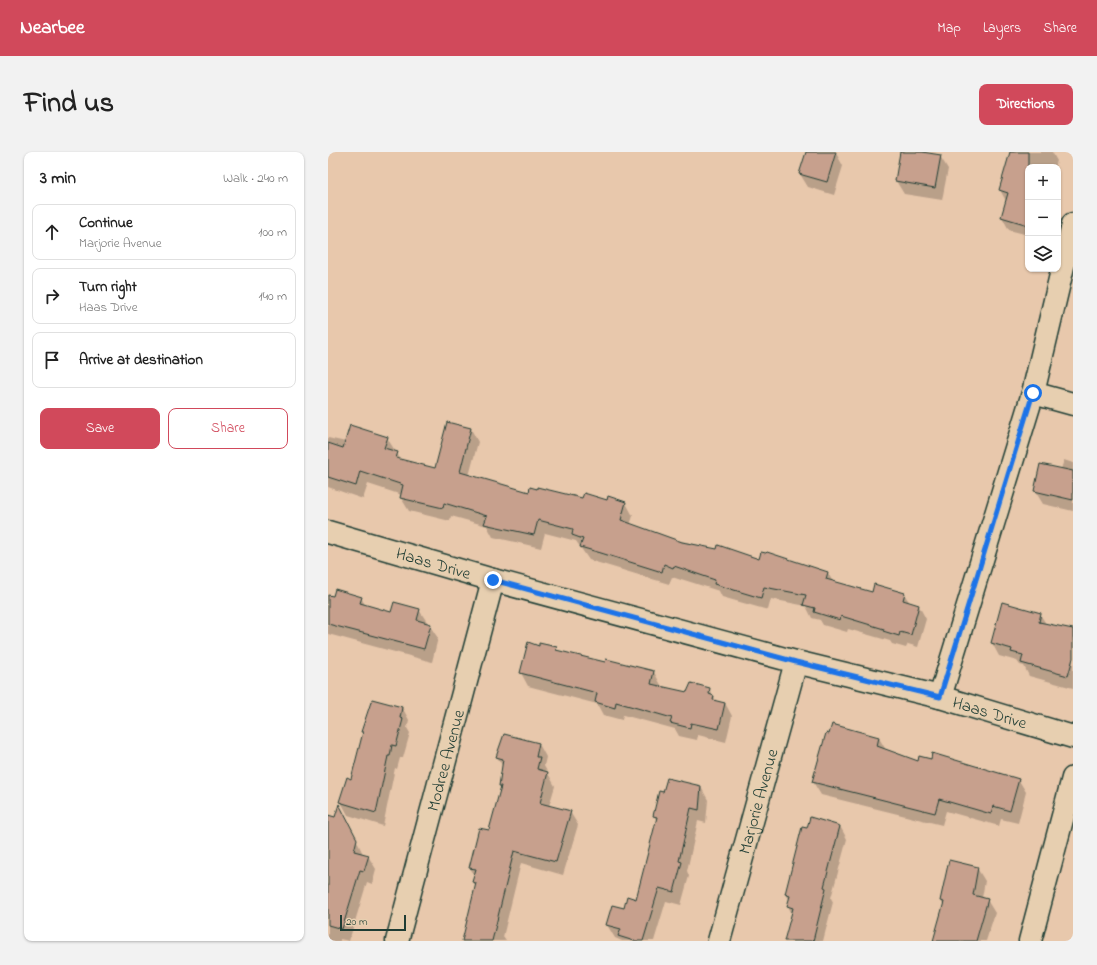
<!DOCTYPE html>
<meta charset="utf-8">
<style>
:root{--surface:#fff;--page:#f2f2f2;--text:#222;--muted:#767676;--line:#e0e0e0;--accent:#d1495b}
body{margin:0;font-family:"Indie Flower",sans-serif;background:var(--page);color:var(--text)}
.controls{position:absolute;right:12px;top:12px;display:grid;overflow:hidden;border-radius:8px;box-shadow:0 1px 3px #0004}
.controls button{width:36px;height:36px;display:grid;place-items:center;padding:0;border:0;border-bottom:1px solid var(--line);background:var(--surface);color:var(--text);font:20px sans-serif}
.scale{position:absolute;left:12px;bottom:10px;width:66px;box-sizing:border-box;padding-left:4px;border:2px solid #1f3d34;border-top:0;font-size:11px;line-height:14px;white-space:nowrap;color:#1f3d34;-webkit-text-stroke:3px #e7cfb0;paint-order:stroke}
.stop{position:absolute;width:12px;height:12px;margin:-9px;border:3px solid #1a73e8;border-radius:50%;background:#fff}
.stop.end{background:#1a73e8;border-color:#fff;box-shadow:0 1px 4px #0008}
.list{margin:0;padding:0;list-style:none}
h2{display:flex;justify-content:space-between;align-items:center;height:52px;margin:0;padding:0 16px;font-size:17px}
h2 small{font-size:13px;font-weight:400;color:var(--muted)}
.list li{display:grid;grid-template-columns:26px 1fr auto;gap:12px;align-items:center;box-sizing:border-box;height:56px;margin:0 8px 8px;padding:0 8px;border:1px solid var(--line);border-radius:8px}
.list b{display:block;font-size:15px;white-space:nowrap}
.list p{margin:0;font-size:13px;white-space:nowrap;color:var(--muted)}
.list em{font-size:13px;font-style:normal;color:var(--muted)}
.actions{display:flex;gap:8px;padding:12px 16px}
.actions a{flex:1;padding:9px 0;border:1px solid var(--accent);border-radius:8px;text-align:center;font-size:14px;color:var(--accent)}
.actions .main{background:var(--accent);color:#fff}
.icon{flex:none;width:22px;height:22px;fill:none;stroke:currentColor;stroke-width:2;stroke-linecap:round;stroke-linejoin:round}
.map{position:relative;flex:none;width:745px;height:789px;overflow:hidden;border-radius:8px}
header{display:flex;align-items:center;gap:24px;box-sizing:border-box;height:56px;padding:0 20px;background:var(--accent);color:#fff}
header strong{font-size:19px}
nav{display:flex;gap:22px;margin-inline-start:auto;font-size:14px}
.intro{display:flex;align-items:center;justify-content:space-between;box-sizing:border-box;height:96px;padding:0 24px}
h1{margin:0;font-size:28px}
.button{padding:10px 18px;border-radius:8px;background:var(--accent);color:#fff;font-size:14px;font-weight:700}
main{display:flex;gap:24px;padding:0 24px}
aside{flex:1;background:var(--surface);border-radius:8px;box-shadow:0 1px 3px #0004}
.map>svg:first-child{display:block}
</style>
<header>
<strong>Nearbee</strong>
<nav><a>Map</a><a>Layers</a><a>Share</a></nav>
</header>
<div class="intro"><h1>Find us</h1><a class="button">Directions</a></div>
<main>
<aside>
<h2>3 min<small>Walk · 240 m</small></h2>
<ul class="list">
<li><svg class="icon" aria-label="ahead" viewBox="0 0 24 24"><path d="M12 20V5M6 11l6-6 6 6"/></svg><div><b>Continue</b><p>Marjorie Avenue</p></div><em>100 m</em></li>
<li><svg class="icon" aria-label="right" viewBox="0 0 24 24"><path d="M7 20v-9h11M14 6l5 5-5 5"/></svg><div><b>Turn right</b><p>Haas Drive</p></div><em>140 m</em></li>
<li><svg class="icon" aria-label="arrive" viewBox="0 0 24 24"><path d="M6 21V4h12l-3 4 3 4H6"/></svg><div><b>Arrive at destination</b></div></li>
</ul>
<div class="actions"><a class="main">Save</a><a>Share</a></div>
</aside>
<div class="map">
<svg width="745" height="789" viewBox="0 0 745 789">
<rect width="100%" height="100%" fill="#e8c8ac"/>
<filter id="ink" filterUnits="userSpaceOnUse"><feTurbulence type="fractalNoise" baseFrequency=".025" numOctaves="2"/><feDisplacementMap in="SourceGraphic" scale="8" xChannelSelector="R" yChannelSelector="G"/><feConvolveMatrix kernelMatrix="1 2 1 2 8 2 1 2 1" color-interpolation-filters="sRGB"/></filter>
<g filter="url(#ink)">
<g fill="#0003">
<path d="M479 0 508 1 515 14 506 43 480 35 472 22Z"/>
<path d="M573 0H592L612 4 620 17 614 48 576 42 568 29Z"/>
<path d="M683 0H724L729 9 727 15H700V83L681 78 674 65 678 49 672 38Z"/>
<path d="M143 277 150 290 141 324 202 341 298 351 305 364 302 373 337 385 432 408 500 421 505 430 545 441 576 442 582 451 591 454 598 467 590 495 580 492 578 496 564 492 562 489 520 477 519 480 495 473 492 468 484 466 478 454 443 447 440 458 394 445 391 439 353 427V428L344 425 341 432 261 408 248 389 217 381 213 396 165 385 159 374 123 364 122 369 81 359 73 346 74 343 40 332 35 347 0 335V286L18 290 59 286 73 308 108 317Z"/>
<path d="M736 308 745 311V359L715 352 707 339 733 317Z"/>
<path d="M0 444 33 446 38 454 64 461 91 458 110 486 104 510 0 482Z"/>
<path d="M712 462 718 472 745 478V536L701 524 696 514 692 513 689 509 671 504 664 491Z"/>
<path d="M211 495 228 496 230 499 278 512 326 520 333 533 332 536 359 542 381 537 389 550 397 551 404 564 398 590 370 583 369 588 351 584 347 577 295 563 294 568 275 563 269 552 200 534 193 521Z"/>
<path d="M74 555 81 568 79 576 82 581 75 606H72L69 617 67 616 55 674 20 663 13 650 24 628 36 582 34 580Z"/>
<path d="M551 586 558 598 591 610 603 608 690 627 698 640 690 671 673 667 671 674 618 659 614 673 493 643 485 630Z"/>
<path d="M211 592 218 605 216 614 227 634 221 654 242 660 250 673 235 723 193 711 175 785 178 789H135L148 735 145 730 147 724 142 716 162 680 173 636 172 633 175 615 169 605Z"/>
<path d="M373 635 380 648 378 671 370 669 359 719 361 724 353 753 338 749 326 789H294L287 786 279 773 309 748 329 669 326 664 336 641Z"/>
<path d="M18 666 35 702 40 704 48 717 44 732 39 730 21 789 12 787V789H0V682Z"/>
<path d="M512 674 519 687 503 746 505 750 495 789H457L464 762 460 754 462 749 458 742Z"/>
<path d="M649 716 657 729 654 746 659 748 667 761 658 789H606L616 754 613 749Z"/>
</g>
<g fill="#c7a08d" stroke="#1f3d34">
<path d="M478 0H508L499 30 471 22Z"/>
<path d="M572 0H594L613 3 607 36 567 29Z"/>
<path d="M682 0H700V73L673 65 680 41 671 38Z"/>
<path d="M119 270 143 276 132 320 201 340 202 335 209 337V335L254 346 256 341 279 348 280 344 298 350 293 368 354 390 389 397 390 393 431 407 433 400 438 401 439 400 500 420 498 427 544 440 546 432 577 441 575 448 591 453 583 483 572 480 571 484 555 479 556 477 513 464 512 468 486 460 487 456 475 453 478 443 436 435 433 446 386 432 387 428 346 414 345 416 336 412 334 420 273 401 252 395 255 387 244 383 245 377 210 368 206 383 156 372 159 364 116 351 115 356 72 346 75 333 32 319 28 334 0 325V291L15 296 22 273 60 285 56 296 70 300 68 306 107 316Z"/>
<path d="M712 312 745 319V348L706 339Z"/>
<path d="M7 437 34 445 32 451 63 460 66 450 92 457 89 468 103 472 96 497 0 472V443L5 444Z"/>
<path d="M674 450 713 461 711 470 745 477V506L740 524 693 511 695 503 683 500 684 497 663 491Z"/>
<path d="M200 490 211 494V491L229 495 228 498 277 510 278 507 326 519 323 532 359 540 363 531 382 536 381 542 386 544 385 548 397 551 391 577 363 571 362 576 342 571 344 566 288 550 287 556 267 550 269 541 192 521Z"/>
<path d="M44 547 74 555 72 566 75 567 68 594 64 593 62 604H60L48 661 11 650 19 625 23 627 35 580H33Z"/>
<path d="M504 572 551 585 549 594 590 609 591 604 603 607 604 601 691 627 682 659 665 654 663 662 611 647 607 661 484 630 498 581 501 582Z"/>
<path d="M176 582 211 591 208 605H212L209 617 220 620 212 651 243 659 228 710 186 699 164 789H134L148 731 144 730 148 717 141 716 151 676 161 678 173 634H171L175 607 168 605Z"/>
<path d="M339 626 373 634 371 658 363 656 351 709 354 710 346 740 331 736 315 789H306L290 784 293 777 278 773 284 753 296 756 299 744 308 747 329 665 325 664 331 639 335 640Z"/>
<path d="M11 652 29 687 26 699 41 703 36 719 32 718 14 777 0 773V663L7 665Z"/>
<path d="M482 665 512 674 496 735 498 736 485 789H456L465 756 459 754 462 744 457 742 474 675 479 676Z"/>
<path d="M621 708 650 715 645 743 660 747 648 789H605L616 750 612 749Z"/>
</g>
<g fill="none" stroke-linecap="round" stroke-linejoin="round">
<g stroke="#1f3d34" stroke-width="25">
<g id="minor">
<path d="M705 241 745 252"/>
<path id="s1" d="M0 380 165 428 468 510 612 545 745 585"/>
<path d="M612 545 705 241 745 72"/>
<path id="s2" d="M69 789 165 428"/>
<path id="s3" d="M391 789 468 510"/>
<path d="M702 789 745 626"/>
</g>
</g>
<use href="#minor" stroke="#e7cfb0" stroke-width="22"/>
</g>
</g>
<g fill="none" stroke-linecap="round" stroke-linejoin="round" filter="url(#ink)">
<path stroke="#1a73e8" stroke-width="5" d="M165 428 468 510 612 545 705 241"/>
</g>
<g text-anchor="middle" stroke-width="3" stroke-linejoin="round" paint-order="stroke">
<g font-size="17" fill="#1f3d34" stroke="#e7cfb0">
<text dy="6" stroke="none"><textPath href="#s1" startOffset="110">Haas Drive</textPath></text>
<text dy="6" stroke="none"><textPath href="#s1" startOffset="686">Haas Drive</textPath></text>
<text dy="6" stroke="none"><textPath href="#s2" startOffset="187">Modree Avenue</textPath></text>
<text dy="6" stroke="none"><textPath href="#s3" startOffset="145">Marjorie Avenue</textPath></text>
</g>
</g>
</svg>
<div class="controls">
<button>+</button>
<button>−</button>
<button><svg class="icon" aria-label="layers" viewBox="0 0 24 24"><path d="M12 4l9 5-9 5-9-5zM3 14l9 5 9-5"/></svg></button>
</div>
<div class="scale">20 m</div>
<div class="stop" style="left:705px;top:241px"></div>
<div class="stop end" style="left:165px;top:428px"></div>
</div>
</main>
